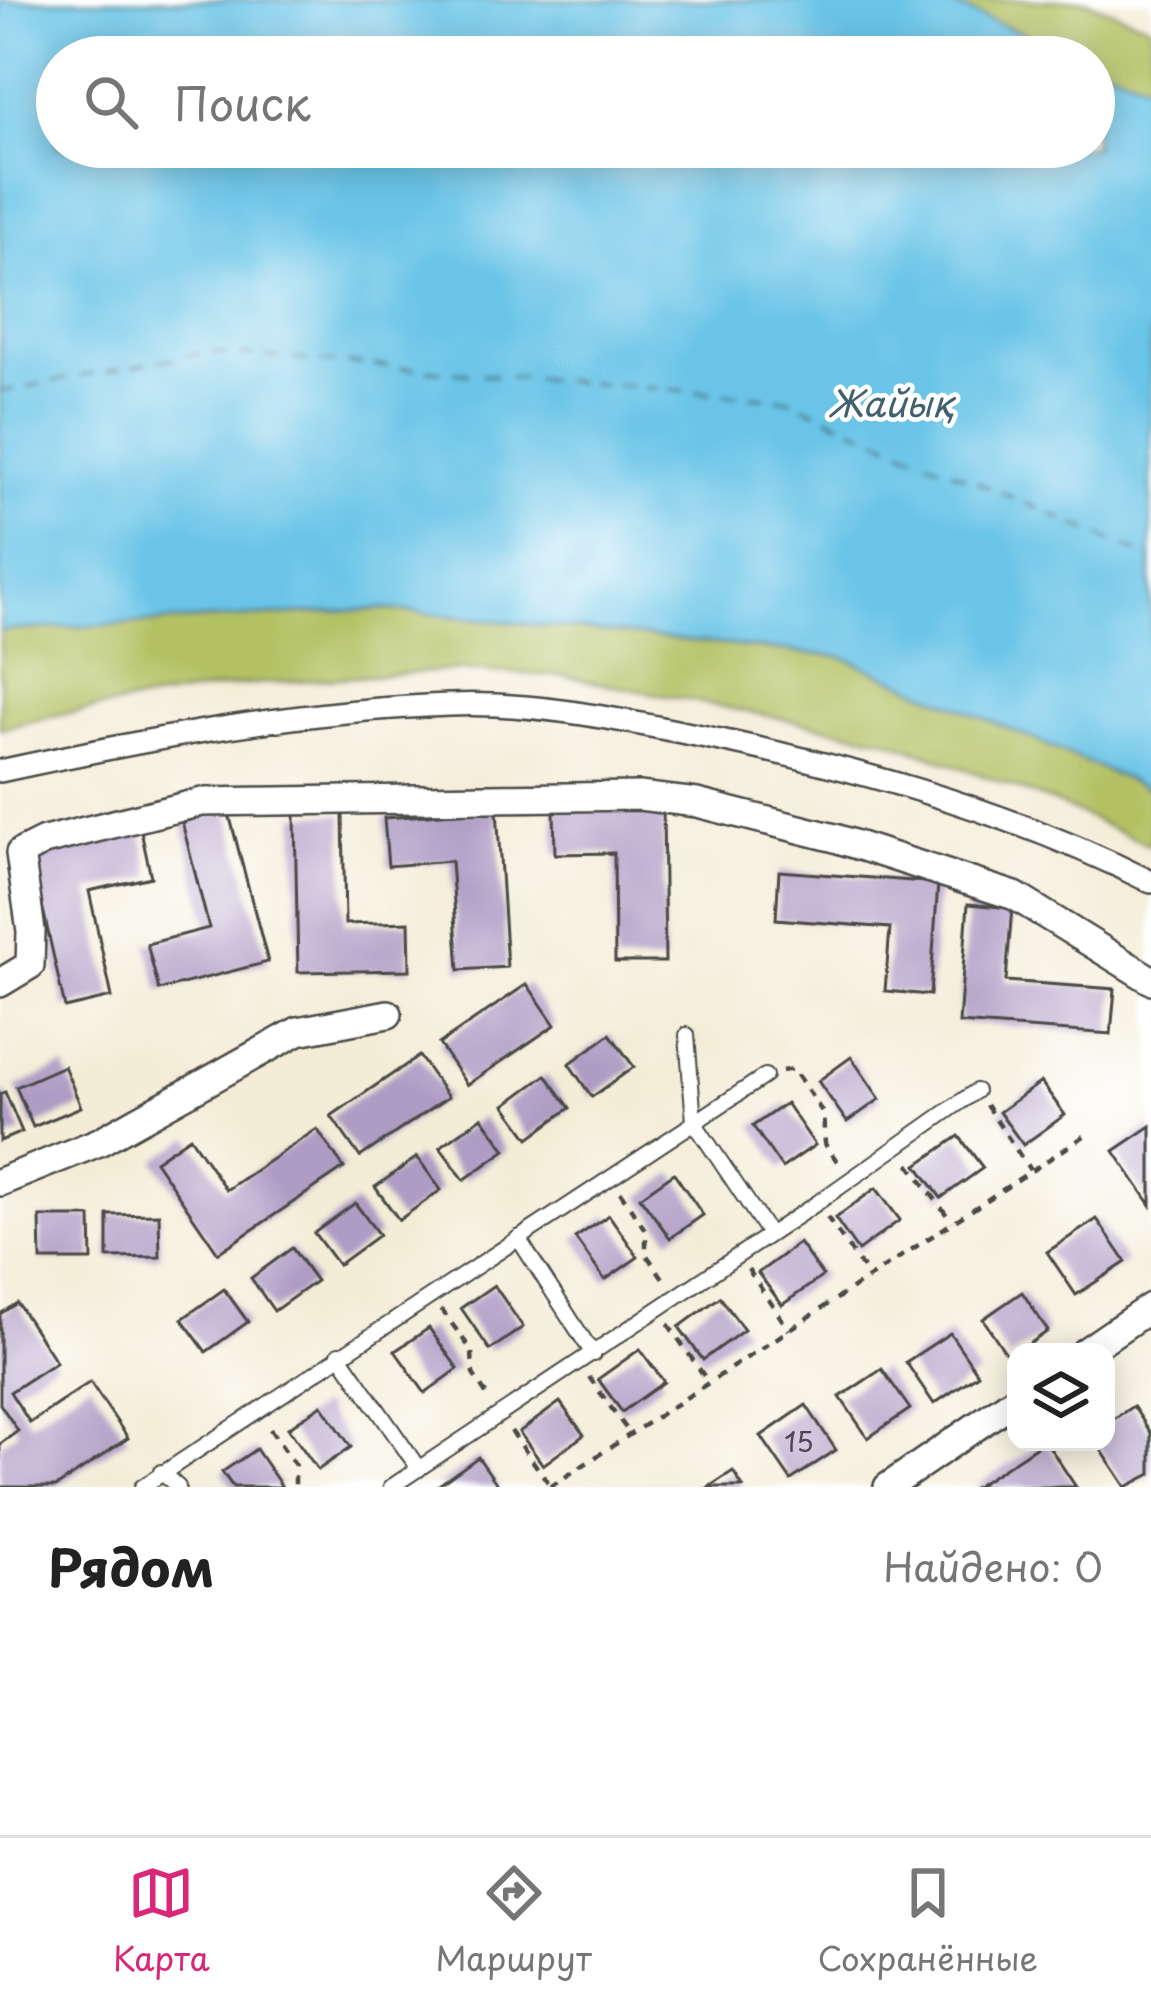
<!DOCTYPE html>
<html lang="ru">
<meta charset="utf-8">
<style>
:root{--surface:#fff;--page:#f6f6f6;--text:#222;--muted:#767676;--line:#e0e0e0;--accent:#db2777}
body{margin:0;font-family:"Playpen Sans",sans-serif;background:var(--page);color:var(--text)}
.controls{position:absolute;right:36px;bottom:36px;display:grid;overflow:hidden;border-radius:24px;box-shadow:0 6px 30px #0003}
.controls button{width:108px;height:108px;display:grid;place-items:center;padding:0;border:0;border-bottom:3px solid var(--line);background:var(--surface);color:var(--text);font:60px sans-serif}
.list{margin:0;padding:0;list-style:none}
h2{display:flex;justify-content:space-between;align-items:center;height:156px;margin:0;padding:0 48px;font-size:51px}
h2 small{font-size:39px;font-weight:400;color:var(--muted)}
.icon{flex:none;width:66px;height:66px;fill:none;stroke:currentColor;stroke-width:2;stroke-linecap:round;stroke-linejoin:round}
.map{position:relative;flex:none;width:1151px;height:1487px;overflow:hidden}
.search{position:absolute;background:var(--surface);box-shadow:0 6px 30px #0003;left:36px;right:36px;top:36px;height:132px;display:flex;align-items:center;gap:30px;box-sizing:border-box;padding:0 42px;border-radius:66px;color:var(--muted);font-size:45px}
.sheet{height:348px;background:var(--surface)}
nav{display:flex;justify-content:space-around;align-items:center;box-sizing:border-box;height:168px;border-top:3px solid var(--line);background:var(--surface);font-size:33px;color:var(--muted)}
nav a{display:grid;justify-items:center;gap:6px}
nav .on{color:var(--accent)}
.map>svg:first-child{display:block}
</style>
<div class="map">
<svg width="1151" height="1487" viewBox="0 0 1151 1487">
<rect width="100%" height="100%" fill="#fff"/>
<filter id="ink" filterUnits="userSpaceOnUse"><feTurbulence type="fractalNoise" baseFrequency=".00833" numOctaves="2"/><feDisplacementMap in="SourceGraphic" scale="24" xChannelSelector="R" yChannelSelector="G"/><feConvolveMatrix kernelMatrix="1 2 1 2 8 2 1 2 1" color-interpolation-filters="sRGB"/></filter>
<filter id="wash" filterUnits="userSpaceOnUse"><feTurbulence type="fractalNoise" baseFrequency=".004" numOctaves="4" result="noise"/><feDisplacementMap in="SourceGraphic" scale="48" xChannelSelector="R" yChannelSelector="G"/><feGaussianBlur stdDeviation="2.7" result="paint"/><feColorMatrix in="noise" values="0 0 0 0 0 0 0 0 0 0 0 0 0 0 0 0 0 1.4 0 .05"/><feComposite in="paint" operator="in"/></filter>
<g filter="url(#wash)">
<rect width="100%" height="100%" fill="#f3ecd6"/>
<g fill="#b3c164" stroke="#6f7648" stroke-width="3">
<path d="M940 0H1084L1151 26V86L1094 62V57H1081Z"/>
<path d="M384 609 843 657 1151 790V846L1053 802 886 739 564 676 459 670 239 685 57 715 0 729V631Z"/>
</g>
<path fill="#69c4e7" stroke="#4a7889" stroke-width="3" d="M0 0H940L1081 57H57V147H1094V62L1151 86V790L843 657 384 609 0 631Z"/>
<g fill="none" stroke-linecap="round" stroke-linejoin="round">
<path stroke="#41616d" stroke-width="3" stroke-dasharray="15 12" stroke-linecap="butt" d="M0 392 206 352 788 399 1151 558"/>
</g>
<g id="blocks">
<g fill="#af9cc5">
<path d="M663 808 665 962H615L614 853 555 854 554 809Z"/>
<path d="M228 810 268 962 159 990 147 944 209 928 182 822Z"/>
<path d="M497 810 507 967 459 970 451 861 388 866 384 818Z"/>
<path d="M343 814 345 924 409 922 410 970 298 972 295 815Z"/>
<path d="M141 831 151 877 89 891 112 997 65 1008 31 855Z"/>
<path d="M779 871 938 883 930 995 885 991 890 928 776 919Z"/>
<path d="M968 904 1012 908 1006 981 1115 989 1111 1034 959 1023Z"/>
<path d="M527 984 555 1025 467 1085 439 1044Z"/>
<path d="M610 1034 634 1067 592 1097 569 1064Z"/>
<path d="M419 1056 448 1097 360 1157 331 1116Z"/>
<path d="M851 1057 880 1099 847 1122 818 1081Z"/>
<path d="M64 1066 81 1107 33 1127 16 1087Z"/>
<path d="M546 1075 570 1108 529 1138 505 1105Z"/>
<path d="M1041 1082 1065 1115 1023 1145 999 1112Z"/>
<path d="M5 1092 22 1132 0 1141V1094Z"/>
<path d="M786 1103 815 1145 782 1168 753 1126Z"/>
<path d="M482 1117 506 1150 464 1180 440 1147Z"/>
<path d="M1151 1126V1205L1114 1151Z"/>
<path d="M317 1129 344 1168 218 1253 155 1161 190 1137 226 1190Z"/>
<path d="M959 1136 983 1168 941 1198 917 1165Z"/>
<path d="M417 1157 441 1190 399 1220 375 1187Z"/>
<path d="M674 1173 703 1215 670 1238 640 1197Z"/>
<path d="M876 1188 900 1220 858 1251 835 1218Z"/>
<path d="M355 1203 379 1235 338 1265 314 1233Z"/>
<path d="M159 1214 160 1257 108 1258V1215Z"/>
<path d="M609 1215 638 1257 605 1280 575 1238Z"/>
<path d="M40 1217H91L92 1260H41Z"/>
<path d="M1097 1219 1126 1262 1076 1295 1047 1252Z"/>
<path d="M799 1243 823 1276 782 1305 758 1273Z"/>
<path d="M292 1248 316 1281 274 1311 251 1278Z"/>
<path d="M494 1285 523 1327 490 1350 461 1308Z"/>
<path d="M224 1289 248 1322 206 1352 182 1319Z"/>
<path d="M1022 1292 1048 1331 1009 1358 983 1319Z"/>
<path d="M720 1297 744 1330 703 1360 679 1327Z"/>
<path d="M17 1303 56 1362 10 1392 30 1423 90 1382 128 1438 56 1487H0V1444L18 1431 0 1404V1314Z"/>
<path d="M429 1328 458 1369 425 1393 395 1351Z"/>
<path d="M950 1333 978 1374 934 1404 906 1362Z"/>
<path d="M640 1349 664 1382 622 1412 598 1379Z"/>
<path d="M882 1369 910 1409 868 1438 840 1397Z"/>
<path d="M560 1402 584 1435 543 1465 519 1432Z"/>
<path d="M322 1405 351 1447 318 1470 288 1428Z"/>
<path d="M806 1405 836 1450 791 1480 761 1436Z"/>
<path d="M1133 1406 1151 1433V1474L1126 1487 1096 1442H1106V1424Z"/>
<path d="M1043 1442H1046L1076 1487H975Z"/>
<path d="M256 1449 282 1487H233L222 1472Z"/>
<path d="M478 1457 499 1487H436Z"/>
<path d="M733 1471 743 1487H709Z"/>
</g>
</g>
</g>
<g filter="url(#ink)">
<use href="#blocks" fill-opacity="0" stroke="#494845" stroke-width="3"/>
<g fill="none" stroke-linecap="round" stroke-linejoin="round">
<g stroke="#494845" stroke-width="18">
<g id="service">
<path d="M687 1035 694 1122 769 1234"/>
<path d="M518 1238 593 1354"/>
<path d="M339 1354 419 1469"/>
<path d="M161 1472 178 1487"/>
<path d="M142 1487 765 1076"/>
<path d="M391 1487 817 1203 976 1091"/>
</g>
</g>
<g stroke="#494845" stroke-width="26">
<path id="pedestrian" d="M0 771C148 739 298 710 450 705 526 702 602 716 676 731 839 763 1002 807 1151 882"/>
</g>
<g stroke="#494845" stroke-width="32">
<g id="minor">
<path d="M0 983 30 965 31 931 20 853 44 841 202 802 639 796 697 803 835 838 1015 896 1151 980"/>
<path d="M0 1182 99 1142 298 1031 388 1014"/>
<path d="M1085 1352 1151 1307"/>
<path d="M888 1487 1016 1399"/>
</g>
</g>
<g stroke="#494845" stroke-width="4.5" stroke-dasharray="9 9" stroke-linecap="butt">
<path d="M782 1071 793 1069 823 1113 825 1144 839 1164"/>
<path d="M986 1105 1030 1170"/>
<path d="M909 1164 952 1222"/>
<path d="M620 1192 646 1231V1254L665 1281"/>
<path d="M827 1217 869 1277"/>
<path d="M748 1269 789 1330"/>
<path d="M441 1309 472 1351 473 1374 488 1397"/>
<path d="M668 1324 709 1383"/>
<path d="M589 1377 630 1434"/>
<path d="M270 1429 295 1465V1487"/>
<path d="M511 1431 550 1485"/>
<path d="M550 1487 1089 1133"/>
</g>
<use href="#service" stroke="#fff" stroke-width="14"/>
<use href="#pedestrian" stroke="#fff" stroke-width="21"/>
<use href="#minor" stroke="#fff" stroke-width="27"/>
</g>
</g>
<g text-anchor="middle" stroke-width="9" stroke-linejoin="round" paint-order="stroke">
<g font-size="27" fill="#4c4752">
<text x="799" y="1452">15</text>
</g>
<g font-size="36" font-style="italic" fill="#41616d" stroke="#fff">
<text x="890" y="417">Жайық</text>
</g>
</g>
</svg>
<div class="controls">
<button><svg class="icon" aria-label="layers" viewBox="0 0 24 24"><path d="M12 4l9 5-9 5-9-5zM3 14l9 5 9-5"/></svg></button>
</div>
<div class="search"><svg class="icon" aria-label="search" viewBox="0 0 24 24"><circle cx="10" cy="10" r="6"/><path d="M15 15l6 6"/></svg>Поиск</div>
</div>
<section class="sheet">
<h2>Рядом<small>Найдено: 0</small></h2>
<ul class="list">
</ul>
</section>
<nav>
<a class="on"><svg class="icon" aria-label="map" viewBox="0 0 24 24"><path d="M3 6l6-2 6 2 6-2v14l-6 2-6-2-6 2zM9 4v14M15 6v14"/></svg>Карта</a>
<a><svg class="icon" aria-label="directions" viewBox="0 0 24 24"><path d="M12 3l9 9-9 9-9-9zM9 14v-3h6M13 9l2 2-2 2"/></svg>Маршрут</a>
<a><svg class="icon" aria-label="saved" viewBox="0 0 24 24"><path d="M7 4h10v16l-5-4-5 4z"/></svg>Сохранённые</a>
</nav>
